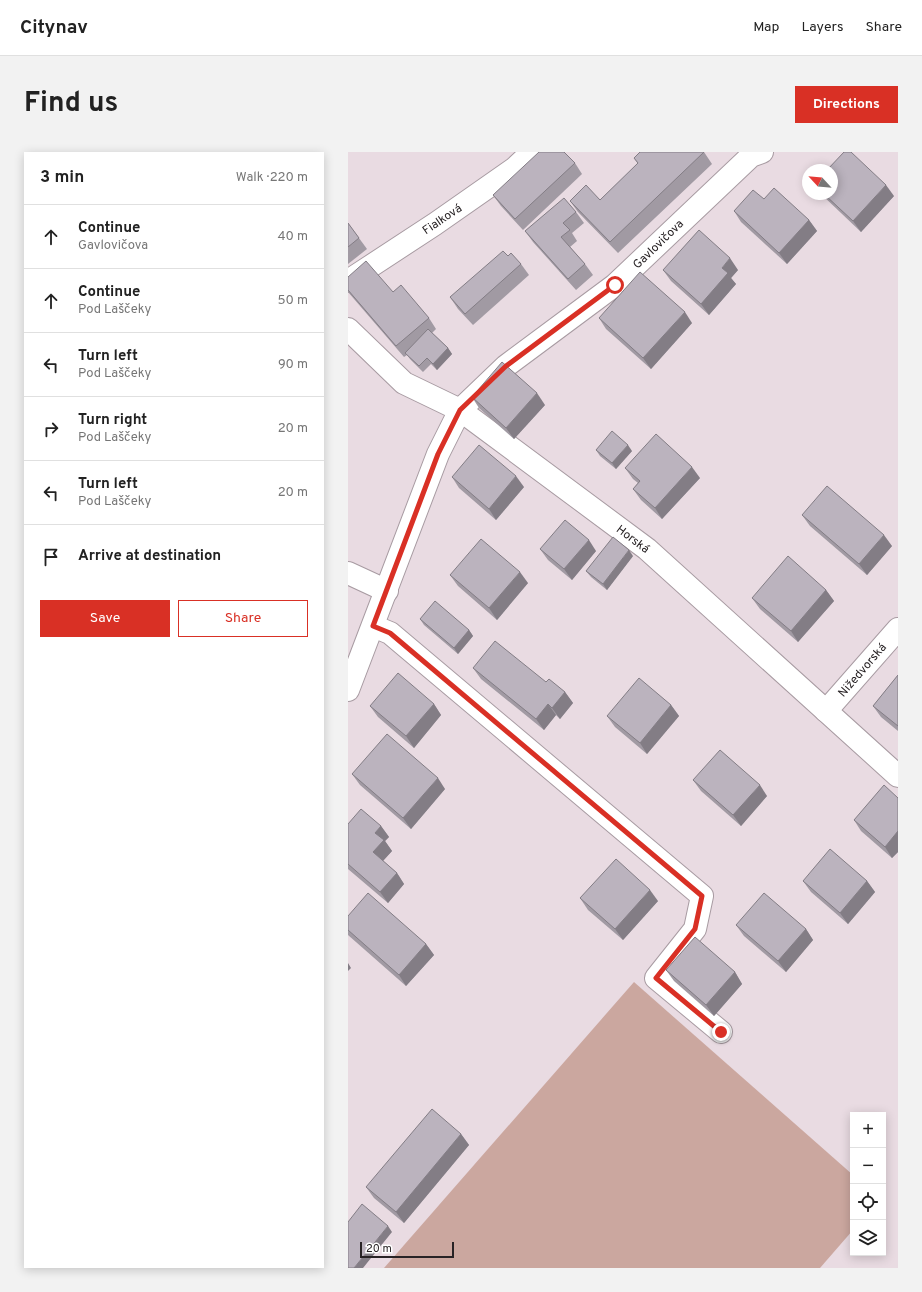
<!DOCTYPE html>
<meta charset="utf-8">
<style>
:root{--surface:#fff;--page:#f2f2f2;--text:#222;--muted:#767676;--line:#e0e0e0;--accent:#d93025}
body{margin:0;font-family:Overpass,sans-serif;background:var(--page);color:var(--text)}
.controls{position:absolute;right:12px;bottom:12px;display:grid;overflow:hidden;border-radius:0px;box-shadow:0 2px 10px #0003}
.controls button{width:36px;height:36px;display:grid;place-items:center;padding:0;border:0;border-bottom:1px solid var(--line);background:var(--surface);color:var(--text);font:20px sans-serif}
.compass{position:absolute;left:454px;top:12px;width:36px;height:36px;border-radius:50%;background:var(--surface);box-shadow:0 2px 10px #0003;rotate:296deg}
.scale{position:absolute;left:12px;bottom:10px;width:94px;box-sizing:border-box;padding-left:4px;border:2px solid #282325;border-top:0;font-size:11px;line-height:14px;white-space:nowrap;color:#282325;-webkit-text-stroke:3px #fff;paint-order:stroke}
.stop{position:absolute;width:12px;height:12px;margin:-9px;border:3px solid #d93025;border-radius:50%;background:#fff}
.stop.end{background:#d93025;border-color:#fff;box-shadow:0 1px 4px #0008}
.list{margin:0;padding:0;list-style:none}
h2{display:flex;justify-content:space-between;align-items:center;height:52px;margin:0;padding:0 16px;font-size:17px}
h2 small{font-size:13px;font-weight:400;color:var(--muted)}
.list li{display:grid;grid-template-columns:26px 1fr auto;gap:12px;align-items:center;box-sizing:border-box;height:64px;padding:0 16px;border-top:1px solid var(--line)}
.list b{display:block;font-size:15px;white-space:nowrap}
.list p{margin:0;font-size:13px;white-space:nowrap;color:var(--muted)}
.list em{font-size:13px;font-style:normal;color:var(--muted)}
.actions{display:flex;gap:8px;padding:12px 16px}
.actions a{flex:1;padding:9px 0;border:1px solid var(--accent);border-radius:0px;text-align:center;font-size:14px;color:var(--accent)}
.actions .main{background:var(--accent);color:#fff}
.icon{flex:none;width:22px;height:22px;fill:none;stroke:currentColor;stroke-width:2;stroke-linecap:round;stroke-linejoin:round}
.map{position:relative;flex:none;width:550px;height:1116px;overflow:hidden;border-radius:0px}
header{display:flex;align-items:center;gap:24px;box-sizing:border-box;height:56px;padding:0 20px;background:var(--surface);border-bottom:1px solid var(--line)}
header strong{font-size:19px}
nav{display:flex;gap:22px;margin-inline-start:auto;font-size:14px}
.intro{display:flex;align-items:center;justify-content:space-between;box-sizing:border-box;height:96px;padding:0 24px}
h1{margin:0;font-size:28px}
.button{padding:10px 18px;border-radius:0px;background:var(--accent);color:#fff;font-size:14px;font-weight:700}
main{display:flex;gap:24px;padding:0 24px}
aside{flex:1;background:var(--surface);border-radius:0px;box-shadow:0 2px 10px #0003}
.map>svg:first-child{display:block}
</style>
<header>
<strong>Citynav</strong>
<nav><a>Map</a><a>Layers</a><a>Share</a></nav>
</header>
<div class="intro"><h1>Find us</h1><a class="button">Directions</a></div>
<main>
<aside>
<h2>3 min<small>Walk · 220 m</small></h2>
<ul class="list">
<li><svg class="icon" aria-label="ahead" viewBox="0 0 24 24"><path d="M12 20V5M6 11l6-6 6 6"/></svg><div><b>Continue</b><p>Gavlovičova</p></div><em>40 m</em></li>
<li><svg class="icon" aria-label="ahead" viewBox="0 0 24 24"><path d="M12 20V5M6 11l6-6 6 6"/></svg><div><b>Continue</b><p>Pod Laščeky</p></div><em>50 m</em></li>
<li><svg class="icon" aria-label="left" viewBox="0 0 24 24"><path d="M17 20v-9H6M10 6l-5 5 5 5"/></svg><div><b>Turn left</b><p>Pod Laščeky</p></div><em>90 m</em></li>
<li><svg class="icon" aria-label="right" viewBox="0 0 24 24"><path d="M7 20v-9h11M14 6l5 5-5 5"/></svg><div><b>Turn right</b><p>Pod Laščeky</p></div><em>20 m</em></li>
<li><svg class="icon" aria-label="left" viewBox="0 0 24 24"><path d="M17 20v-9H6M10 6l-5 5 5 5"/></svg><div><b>Turn left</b><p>Pod Laščeky</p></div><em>20 m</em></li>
<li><svg class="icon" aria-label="arrive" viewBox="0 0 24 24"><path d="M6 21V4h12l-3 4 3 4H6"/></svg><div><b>Arrive at destination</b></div></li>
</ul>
<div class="actions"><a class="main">Save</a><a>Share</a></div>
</aside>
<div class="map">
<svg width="550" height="1116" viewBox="0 0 550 1116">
<rect width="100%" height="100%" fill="#e9dbe2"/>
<path fill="#cba79f" d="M286 830 505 1023V1078L472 1116H36Z"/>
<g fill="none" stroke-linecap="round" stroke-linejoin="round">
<g stroke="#a89ba2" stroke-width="24">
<g id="minor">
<path d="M0 129 87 72 167 16 184 0"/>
<path d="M0 177 56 231 112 258 299 397 550 624"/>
<path d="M0 421 39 439"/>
<path d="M25 474 42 481 354 744 347 777 308 826 373 880"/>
<path d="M0 538 90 302 112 258 158 214 267 133 403 4 414 0"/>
<path d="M478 559 550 477"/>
</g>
</g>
<use href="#minor" stroke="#fff" stroke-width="22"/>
</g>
<g fill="#a19aa3">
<path d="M356 0 364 12 270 101 230 60 222 49 252 48 290 12 286 6Z"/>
<path d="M227 11 234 22 175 78 153 54 145 43Z"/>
<path d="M473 42H484L546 44 513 80Z"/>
<path d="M386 59 461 68 469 79 439 112 393 70Z"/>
<path d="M228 60 236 71 224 81 229 89 222 95 237 112 245 123 228 138 185 90 177 79Z"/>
<path d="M0 71 19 97 0 112Z"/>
<path d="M160 104 173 112 181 123 125 173 110 157 102 145Z"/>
<path d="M315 118H390L383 126 388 132 361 163 323 129Z"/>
<path d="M0 125 45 140 81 166 88 177 84 181 100 196 104 202 89 218 83 212 75 220 62 207 59 203 56 205 0 140Z"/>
<path d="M251 166 344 171 303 217 258 177Z"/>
<path d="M124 245 197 253 166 287 131 256Z"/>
<path d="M248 298 284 299 268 317 252 304Z"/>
<path d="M277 316 352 326 314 367 293 348 285 337 290 331 285 327Z"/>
<path d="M104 325 176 335 148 368 111 336Z"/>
<path d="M454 363 544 394 519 423 462 374Z"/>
<path d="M192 397 248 399 224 428 200 408Z"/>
<path d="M285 404 259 438 243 425 238 419Z"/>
<path d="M102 423 180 431 149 468 110 434Z"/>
<path d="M478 438 486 449 450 490 412 457 404 446Z"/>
<path d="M72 467 121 478 125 484 110 502 76 473Z"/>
<path d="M125 516 198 530 217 540 225 551 212 567 208 563 196 578 133 527Z"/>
<path d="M550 523V579L533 565 525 554Z"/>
<path d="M86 552 93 563 66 596 30 565 22 554Z"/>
<path d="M323 553 331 564 299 602 267 575 259 564Z"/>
<path d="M4 622 97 637 63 677 12 633Z"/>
<path d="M345 628 419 644 393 674 353 639Z"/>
<path d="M550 646V700L544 706 513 679 506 668Z"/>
<path d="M0 672 33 674 41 685 37 689 44 699 35 709 49 721 56 732 40 751 0 717Z"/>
<path d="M455 729H519L527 740 500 772 463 740Z"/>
<path d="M232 746 310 749 275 788 240 758Z"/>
<path d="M0 764 78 792 86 803 58 834 0 783Z"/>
<path d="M388 773 458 777 465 788 438 820 396 784Z"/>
<path d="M318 818 387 820 394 832 366 864 326 829Z"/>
<path d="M113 982 121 993 56 1071 26 1046 18 1035Z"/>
</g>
<g fill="#837d85">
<path d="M538 33 546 44 513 80 505 69Z"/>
<path d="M461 68 469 79 439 112 431 101Z"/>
<path d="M382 106 390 118 383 126 388 132 361 163 353 152 374 116Z"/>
<path d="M337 160 344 171 303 217 295 206Z"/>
<path d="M100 196 104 202 89 218 85 212Z"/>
<path d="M189 241 197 253 166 287 158 276Z"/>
<path d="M280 293 284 299 268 317 264 311Z"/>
<path d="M344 315 352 326 314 367 307 356Z"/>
<path d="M168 324 176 335 148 368 141 357Z"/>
<path d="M536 383 544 394 519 423 511 412Z"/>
<path d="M241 388 248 399 224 428 216 417Z"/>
<path d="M281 398 285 404 259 438 255 432Z"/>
<path d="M172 420 180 431 149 468 141 456Z"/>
<path d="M478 438 486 449 450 490 443 479Z"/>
<path d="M121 478 125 484 110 502 106 496Z"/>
<path d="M217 540 225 551 212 567 204 556Z"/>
<path d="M86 552 93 563 66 596 58 584Z"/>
<path d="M200 552 208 563 196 578 188 567Z"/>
<path d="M323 553 331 564 299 602 292 591Z"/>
<path d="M90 626 97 637 63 677 55 666Z"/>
<path d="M412 633 419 644 393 674 385 663Z"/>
<path d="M33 674 41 685 37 689 44 699 33 711 25 700 27 681Z"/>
<path d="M550 679V700L544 706 537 695Z"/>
<path d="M49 721 56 732 40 751 32 740Z"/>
<path d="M519 729 527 740 500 772 492 761Z"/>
<path d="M302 738 310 749 275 788 267 777Z"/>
<path d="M458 777 465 788 438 820 430 809Z"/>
<path d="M78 792 86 803 58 834 51 823Z"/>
<path d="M0 811 3 816 0 819Z"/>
<path d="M387 820 394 832 366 864 358 853Z"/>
<path d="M113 982 121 993 56 1071 48 1060Z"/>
<path d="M40 1074 44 1080 15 1116H6Z"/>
</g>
<g fill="#bbb3be" stroke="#837d85">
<path d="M191 0H216L227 11 167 67 145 43Z"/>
<path d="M292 0H356L262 90 222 49 238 33 252 48 290 11 286 6Z"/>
<path d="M496 0H503L538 33 505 69 476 42H484V18H479Z"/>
<path d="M426 36 461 68 431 101 386 59 405 38 416 47Z"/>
<path d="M216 46 228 60 215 71 222 78 213 85 237 112 220 127 177 79Z"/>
<path d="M0 71 11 86 0 95Z"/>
<path d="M351 78 382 106 374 116 380 121 353 152 315 118Z"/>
<path d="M155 99 160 104 163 101 173 112 117 162 102 145Z"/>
<path d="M18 109 45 140 53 133 81 166 48 194 0 138V125Z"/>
<path d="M292 120 337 160 295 206 251 166Z"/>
<path d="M80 177 100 196 85 212 79 206 71 214 57 201Z"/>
<path d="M154 210 189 241 158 276 124 245Z"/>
<path d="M264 279 280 293 264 311 248 298Z"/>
<path d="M308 282 344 315 307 356 285 337 292 329 277 316Z"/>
<path d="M131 293 168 324 141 357 104 325Z"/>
<path d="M479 334 536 383 511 412 454 363Z"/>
<path d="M217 368 241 388 216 417 192 397Z"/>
<path d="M265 385 281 398 255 432 238 419Z"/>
<path d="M133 387 172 420 141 456 102 423Z"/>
<path d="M440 404 478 438 443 479 404 446Z"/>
<path d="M87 449 121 478 106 496 72 467Z"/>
<path d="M147 489 198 530 201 527 217 540 204 556 200 552 188 567 125 516Z"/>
<path d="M50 521 86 552 58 584 22 554Z"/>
<path d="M550 523V574L525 554Z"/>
<path d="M291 526 323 553 292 591 259 564Z"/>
<path d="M39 582 90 626 55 666 4 622Z"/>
<path d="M372 598 412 633 385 663 345 628Z"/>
<path d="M536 633 550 646V679L537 695 506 668Z"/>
<path d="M13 657 33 674 27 681 36 688 25 700 49 721 32 740 0 712V672Z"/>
<path d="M482 697 519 729 492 761 455 729Z"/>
<path d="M268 707 302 738 267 777 232 746Z"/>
<path d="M20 741 78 792 51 823 0 778V764Z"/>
<path d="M416 741 458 777 430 809 388 773Z"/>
<path d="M347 785 387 820 358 853 318 818Z"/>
<path d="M84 957 113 982 48 1060 18 1035Z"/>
<path d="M14 1052 40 1074 6 1116H0V1070Z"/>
</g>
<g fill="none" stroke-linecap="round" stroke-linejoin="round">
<path stroke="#d93025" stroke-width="5" d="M267 133 158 214 112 258 90 302 25 474 42 481 354 744 347 777 308 826 373 880"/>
</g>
<g text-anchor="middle" stroke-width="3.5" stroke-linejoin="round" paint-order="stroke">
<g font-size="12" fill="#282325" stroke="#fff">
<text transform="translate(94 67) rotate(-34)" y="4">Fialková</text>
<text transform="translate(310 92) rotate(-44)" y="4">Gavlovičova</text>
<text transform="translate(285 387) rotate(37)" y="4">Horská</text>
<text transform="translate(514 518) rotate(-49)" y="4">Nižedvorská</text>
</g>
</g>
</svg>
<div class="controls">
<button>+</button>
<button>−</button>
<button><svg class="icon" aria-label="locate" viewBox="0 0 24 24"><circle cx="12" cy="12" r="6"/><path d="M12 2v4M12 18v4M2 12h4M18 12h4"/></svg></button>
<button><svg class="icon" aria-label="layers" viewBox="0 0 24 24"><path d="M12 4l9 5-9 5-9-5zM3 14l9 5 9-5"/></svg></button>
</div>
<svg class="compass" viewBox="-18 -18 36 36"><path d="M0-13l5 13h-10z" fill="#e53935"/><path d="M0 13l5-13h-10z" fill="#767676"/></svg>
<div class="scale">20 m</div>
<div class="stop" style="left:267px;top:133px"></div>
<div class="stop end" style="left:373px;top:880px"></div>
</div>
</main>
